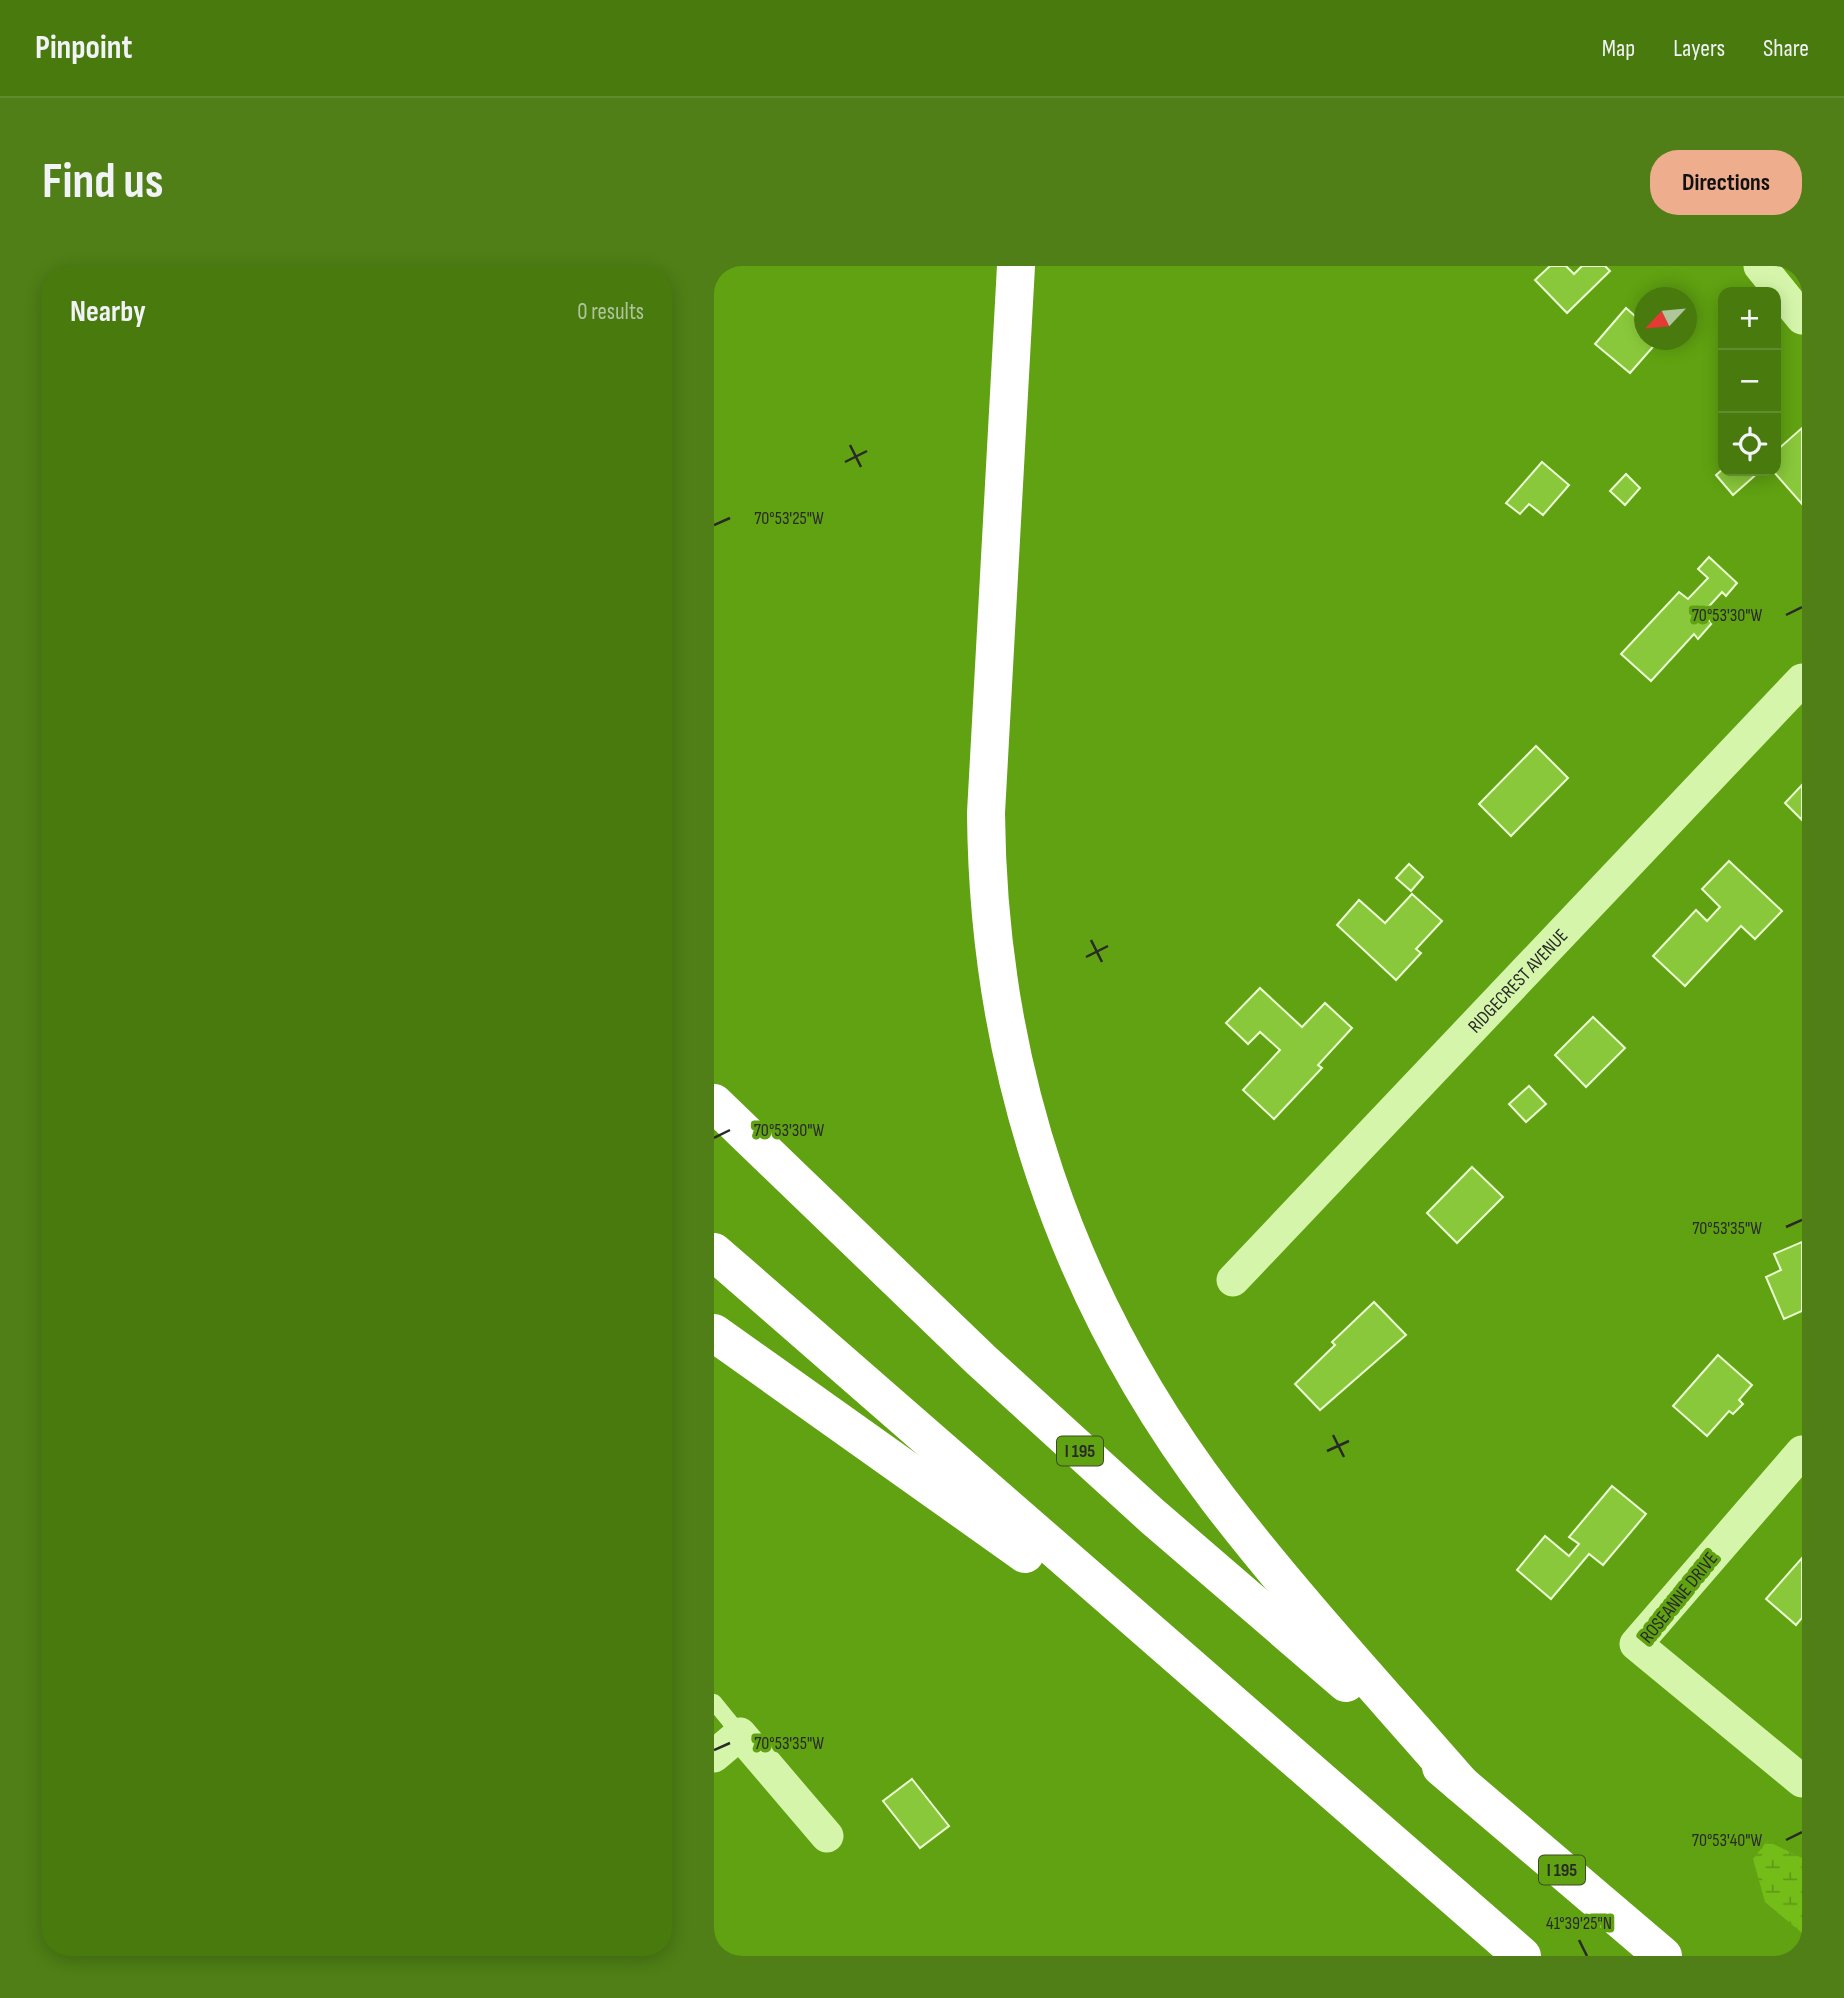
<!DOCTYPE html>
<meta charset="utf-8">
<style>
:root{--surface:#487a0d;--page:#4f7f16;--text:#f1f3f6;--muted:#b1c59d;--line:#608b2e;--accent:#eead8d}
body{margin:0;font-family:"Sofia Sans Condensed",sans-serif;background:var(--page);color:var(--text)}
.controls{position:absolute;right:21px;top:21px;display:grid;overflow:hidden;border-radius:14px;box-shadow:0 4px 18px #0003}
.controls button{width:63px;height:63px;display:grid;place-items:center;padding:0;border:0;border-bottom:2px solid var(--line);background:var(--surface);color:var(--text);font:35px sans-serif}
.compass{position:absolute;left:920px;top:21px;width:63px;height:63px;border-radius:50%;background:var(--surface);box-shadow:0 4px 18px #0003;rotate:244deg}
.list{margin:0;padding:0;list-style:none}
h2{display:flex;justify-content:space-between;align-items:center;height:91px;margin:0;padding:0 28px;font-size:30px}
h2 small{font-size:23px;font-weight:400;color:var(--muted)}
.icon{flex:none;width:38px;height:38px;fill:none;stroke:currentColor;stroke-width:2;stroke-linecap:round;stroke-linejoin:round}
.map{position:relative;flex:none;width:1088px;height:1690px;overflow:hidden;border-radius:28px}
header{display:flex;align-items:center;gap:42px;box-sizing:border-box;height:98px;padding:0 35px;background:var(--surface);border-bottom:2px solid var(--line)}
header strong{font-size:33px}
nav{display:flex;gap:38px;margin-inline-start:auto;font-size:24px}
.intro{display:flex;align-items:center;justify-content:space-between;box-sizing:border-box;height:168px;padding:0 42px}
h1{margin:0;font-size:49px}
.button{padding:18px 32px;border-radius:28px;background:var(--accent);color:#111;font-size:24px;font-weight:700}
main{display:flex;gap:42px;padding:0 42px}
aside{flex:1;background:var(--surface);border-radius:28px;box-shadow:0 4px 18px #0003}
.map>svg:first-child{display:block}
</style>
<header>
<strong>Pinpoint</strong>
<nav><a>Map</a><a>Layers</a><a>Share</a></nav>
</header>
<div class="intro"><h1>Find us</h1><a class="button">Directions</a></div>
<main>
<aside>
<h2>Nearby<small>0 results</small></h2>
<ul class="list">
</ul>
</aside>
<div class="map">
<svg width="1088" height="1690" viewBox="0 0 1088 1690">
<defs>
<pattern id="wetland-marsh" width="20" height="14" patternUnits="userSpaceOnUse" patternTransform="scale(1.75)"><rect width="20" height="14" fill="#74bd18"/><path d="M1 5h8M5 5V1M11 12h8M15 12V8" fill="none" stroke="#5f9a16"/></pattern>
</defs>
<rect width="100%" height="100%" fill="#60a211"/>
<path fill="url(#wetland-marsh)" d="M1053 1575 1088 1592V1667L1051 1636 1039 1593Z"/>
<g fill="#89c83a" stroke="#ecfed4" stroke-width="2">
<path d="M836 0H852L860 8 868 0H891L896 5 853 47 821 14Z"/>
<path d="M912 42 931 59V74H945L916 107 881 78Z"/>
<path d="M1088 162V238L1059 205H1062V185Z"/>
<path d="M828 196 855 219 829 249 815 238 806 248 792 237Z"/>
<path d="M1009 203V205L1045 206 1019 229 1002 209Z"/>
<path d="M912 208 926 222 911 239 896 225Z"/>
<path d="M995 291 1023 317 1012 330 1008 326 988 348 998 357 984 373 980 368 937 415 907 388 965 326 974 333 994 312 984 303Z"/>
<path d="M822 480 854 512 797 570 765 538Z"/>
<path d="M1088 519V554L1071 537Z"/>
<path d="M1015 595 1068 645 1041 673 1027 660 971 720 939 690 982 644 993 655 1006 641 988 623Z"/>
<path d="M695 598 709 611 697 625 682 612Z"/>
<path d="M698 628 728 655 702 683 707 687 682 714 623 659 645 634 671 657Z"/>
<path d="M546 722 588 761 611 737 638 762 604 799 608 802 560 853 529 824 566 784 546 766 534 778 512 757Z"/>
<path d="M879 751 911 782 872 821 841 789Z"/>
<path d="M815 820 832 838 812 856 795 838Z"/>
<path d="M758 901 789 931 743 977 713 947Z"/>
<path d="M1088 976V1045L1070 1053 1052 1011 1067 1004 1060 988Z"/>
<path d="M660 1036 692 1069 606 1144 581 1118 621 1079 618 1076Z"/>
<path d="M1004 1089 1038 1119 1025 1134 1029 1138 1019 1148 1015 1145 993 1170 959 1140Z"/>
<path d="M898 1220 932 1248 889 1299 875 1288 837 1333 803 1304 831 1270 855 1290 865 1278 855 1271Z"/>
<path d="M1088 1292V1352L1082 1359 1052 1333Z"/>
<path d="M198 1513 235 1560 206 1582 169 1535Z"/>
</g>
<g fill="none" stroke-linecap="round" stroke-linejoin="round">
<path stroke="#d5f6aa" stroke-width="16" d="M0 1436 26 1468"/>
<g stroke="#d5f6aa" stroke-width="33">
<path d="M1046 0 1088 52"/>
<path id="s1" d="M519 1014 1088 414"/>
<path d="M1088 1186 922 1378 1088 1515"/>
<path d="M0 1490 26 1468 113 1570"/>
</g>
<g stroke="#fff" stroke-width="38">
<path d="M302 0 272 547C274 799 351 1032 504 1233 580 1332 665 1424 747 1518"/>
<path d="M0 837 267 1094 438 1250 632 1417"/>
<path d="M0 986 808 1690"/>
<path d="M0 1067 311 1288"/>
<path d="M727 1501 949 1690"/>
</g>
</g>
<path fill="none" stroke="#292929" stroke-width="2.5" d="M136 179 147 201M131 196 153 185M0 259 16 252M1072 349 1088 341M377 674 388 696M372 691 394 680M0 872 16 864M1072 961 1088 954M619 1169 630 1191M613 1185 635 1175M0 1484 16 1477M1072 1574 1088 1566M865 1674 873 1690"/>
<g text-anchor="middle" stroke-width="7" stroke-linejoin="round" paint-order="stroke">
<g fill="#60a211" stroke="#3a4d22" stroke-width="2">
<rect x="343" y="1170.5" width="46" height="29" rx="5"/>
<rect x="825" y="1589.5" width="46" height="29" rx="5"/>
</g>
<g font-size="18" font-weight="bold" fill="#292929">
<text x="366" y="1191">I 195</text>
<text x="848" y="1610">I 195</text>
</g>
<g font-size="19" fill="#292929" stroke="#60a211">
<text dy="7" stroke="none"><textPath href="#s1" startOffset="413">RIDGECREST AVENUE</textPath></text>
<text transform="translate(964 1331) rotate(-51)" y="7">ROSEANNE DRIVE</text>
</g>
</g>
<g font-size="18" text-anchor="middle" fill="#292929" stroke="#60a211" stroke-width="7" stroke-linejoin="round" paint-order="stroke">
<text x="75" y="258">70°53'25"W</text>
<text x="1013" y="355">70°53'30"W</text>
<text x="75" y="870">70°53'30"W</text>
<text x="1013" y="968">70°53'35"W</text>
<text x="75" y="1483">70°53'35"W</text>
<text x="1013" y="1580">70°53'40"W</text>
<text x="865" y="1663">41°39'25"N</text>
</g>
</svg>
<div class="controls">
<button>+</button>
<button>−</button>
<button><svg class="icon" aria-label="locate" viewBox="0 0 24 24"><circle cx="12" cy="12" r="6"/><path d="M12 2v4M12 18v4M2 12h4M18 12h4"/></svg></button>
</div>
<svg class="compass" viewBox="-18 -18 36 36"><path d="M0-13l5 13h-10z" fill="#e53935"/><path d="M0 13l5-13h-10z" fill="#b1c59d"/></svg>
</div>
</main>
